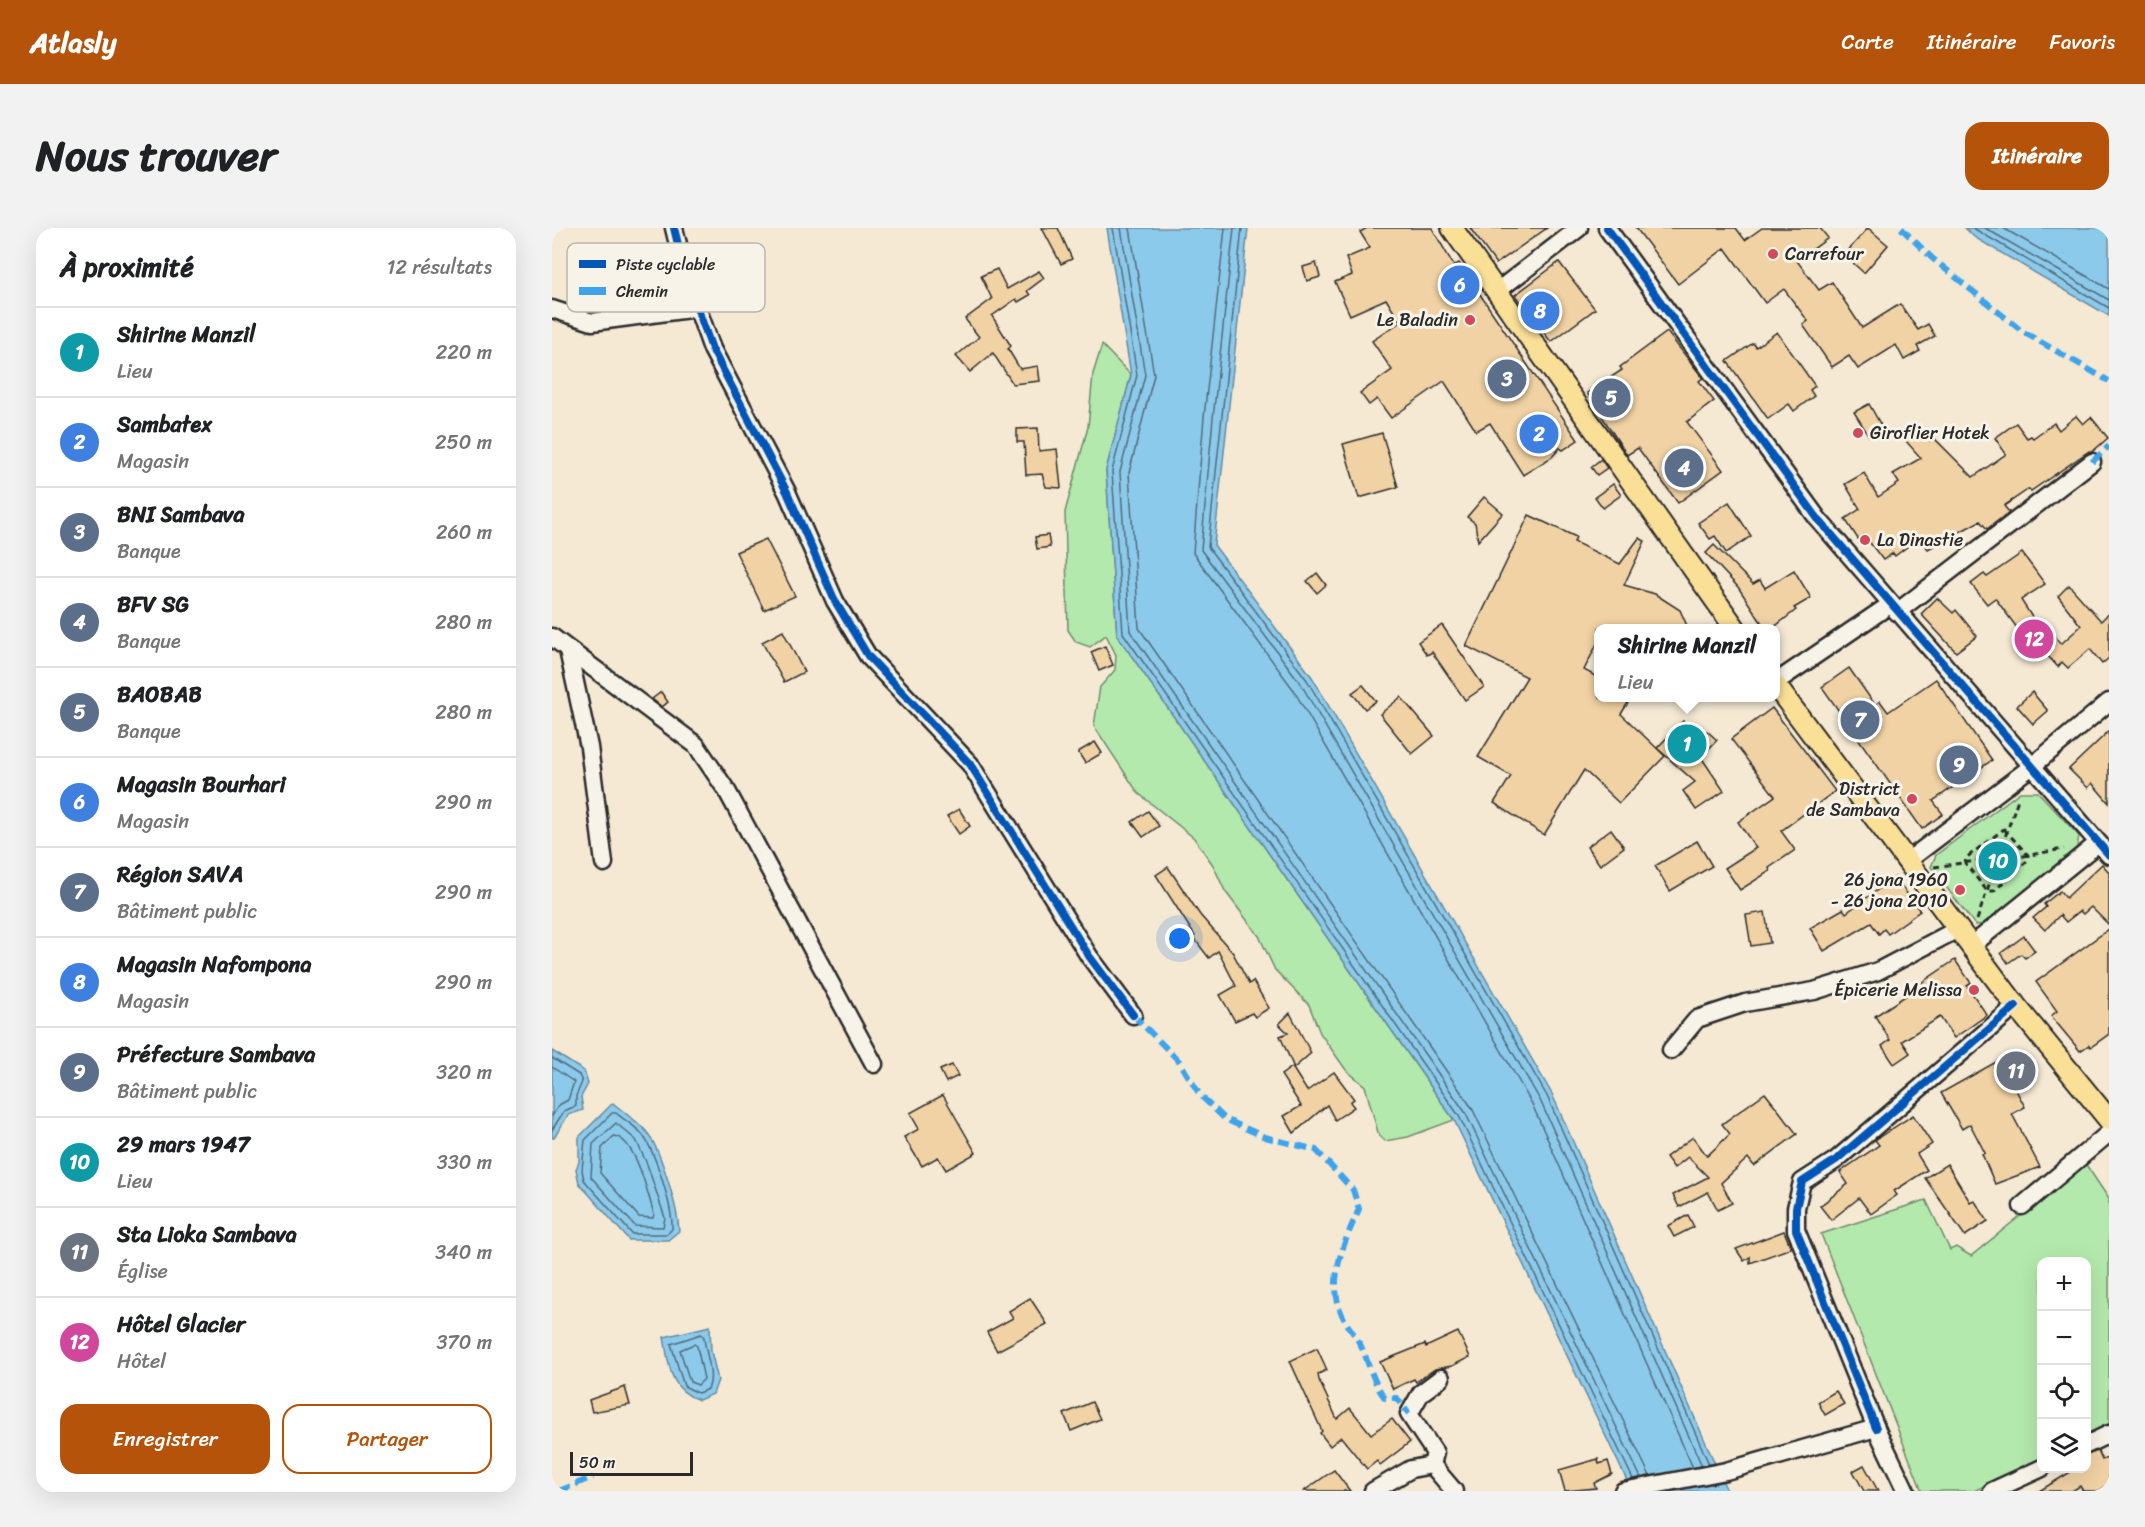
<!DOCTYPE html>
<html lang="fr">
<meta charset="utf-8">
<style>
:root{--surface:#fff;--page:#f2f2f2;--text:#202124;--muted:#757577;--line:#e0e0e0;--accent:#b45309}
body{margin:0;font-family:Sriracha,sans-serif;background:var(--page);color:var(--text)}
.controls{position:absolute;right:18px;bottom:18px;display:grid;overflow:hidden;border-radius:12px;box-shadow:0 6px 24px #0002}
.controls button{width:54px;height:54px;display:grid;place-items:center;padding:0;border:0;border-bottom:2px solid var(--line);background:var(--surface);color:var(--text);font:30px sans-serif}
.scale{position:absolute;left:18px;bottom:15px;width:123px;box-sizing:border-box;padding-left:6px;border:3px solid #2b2b2b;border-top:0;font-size:16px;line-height:21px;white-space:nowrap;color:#2b2b2b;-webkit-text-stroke:4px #f7f3e8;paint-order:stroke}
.you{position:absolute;left:628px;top:711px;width:21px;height:21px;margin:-15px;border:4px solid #fff;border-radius:50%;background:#1a73e8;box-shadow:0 0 0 9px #1a73e833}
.badge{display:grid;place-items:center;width:39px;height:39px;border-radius:50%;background:var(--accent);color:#fff;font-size:20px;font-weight:700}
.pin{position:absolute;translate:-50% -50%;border:3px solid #fff;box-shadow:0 2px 6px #0006}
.popup{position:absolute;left:1042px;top:396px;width:186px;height:78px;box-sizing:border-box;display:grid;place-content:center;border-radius:12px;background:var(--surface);filter:drop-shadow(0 2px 4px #0005);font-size:20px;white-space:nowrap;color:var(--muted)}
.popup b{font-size:22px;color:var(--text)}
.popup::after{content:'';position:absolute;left:50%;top:100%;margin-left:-12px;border:12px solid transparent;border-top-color:var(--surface)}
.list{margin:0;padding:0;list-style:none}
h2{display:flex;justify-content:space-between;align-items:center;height:78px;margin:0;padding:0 24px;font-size:26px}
h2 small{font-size:20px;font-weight:400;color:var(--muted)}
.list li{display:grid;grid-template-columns:39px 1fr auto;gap:18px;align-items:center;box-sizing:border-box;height:90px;padding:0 24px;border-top:2px solid var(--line)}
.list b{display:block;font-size:22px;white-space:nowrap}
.list p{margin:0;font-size:20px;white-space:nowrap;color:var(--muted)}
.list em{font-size:20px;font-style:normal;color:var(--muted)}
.actions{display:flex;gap:12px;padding:18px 24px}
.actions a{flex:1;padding:14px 0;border:2px solid var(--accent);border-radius:18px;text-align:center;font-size:21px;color:var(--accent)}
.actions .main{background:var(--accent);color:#fff}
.icon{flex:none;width:33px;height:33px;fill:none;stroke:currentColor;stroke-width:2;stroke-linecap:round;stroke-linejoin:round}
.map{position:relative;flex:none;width:1557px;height:1263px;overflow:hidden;border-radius:18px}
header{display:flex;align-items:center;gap:36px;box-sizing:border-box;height:84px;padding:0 30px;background:var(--accent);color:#fff}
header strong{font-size:28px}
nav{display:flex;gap:33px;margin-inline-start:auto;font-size:21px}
.intro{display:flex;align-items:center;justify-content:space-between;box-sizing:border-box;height:144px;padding:0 36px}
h1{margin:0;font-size:42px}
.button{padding:15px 27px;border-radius:18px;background:var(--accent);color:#fff;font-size:21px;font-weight:700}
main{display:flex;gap:36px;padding:0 36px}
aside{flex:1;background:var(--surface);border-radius:18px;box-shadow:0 6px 24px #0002}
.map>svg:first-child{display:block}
</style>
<header>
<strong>Atlasly</strong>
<nav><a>Carte</a><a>Itinéraire</a><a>Favoris</a></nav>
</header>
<div class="intro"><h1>Nous trouver</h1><a class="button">Itinéraire</a></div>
<main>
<aside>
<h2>À proximité<small>12 résultats</small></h2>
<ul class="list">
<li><span class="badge" style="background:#0f9aa8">1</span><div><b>Shirine Manzil</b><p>Lieu</p></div><em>220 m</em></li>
<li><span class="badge" style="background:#3f7fe0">2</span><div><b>Sambatex</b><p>Magasin</p></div><em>250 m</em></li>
<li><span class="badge" style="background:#5c6f8a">3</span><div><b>BNI Sambava</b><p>Banque</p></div><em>260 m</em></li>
<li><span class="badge" style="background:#5c6f8a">4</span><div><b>BFV SG</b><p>Banque</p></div><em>280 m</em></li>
<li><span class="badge" style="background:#5c6f8a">5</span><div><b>BAOBAB</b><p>Banque</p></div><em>280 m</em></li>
<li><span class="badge" style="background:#3f7fe0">6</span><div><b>Magasin Bourhari</b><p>Magasin</p></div><em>290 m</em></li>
<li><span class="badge" style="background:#5c6f8a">7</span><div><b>Région SAVA</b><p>Bâtiment public</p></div><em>290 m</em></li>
<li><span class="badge" style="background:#3f7fe0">8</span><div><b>Magasin Nafompona</b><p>Magasin</p></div><em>290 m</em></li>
<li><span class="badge" style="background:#5c6f8a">9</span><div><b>Préfecture Sambava</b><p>Bâtiment public</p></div><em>320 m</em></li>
<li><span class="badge" style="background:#0f9aa8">10</span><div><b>29 mars 1947</b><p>Lieu</p></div><em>330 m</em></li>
<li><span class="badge" style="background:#6b7280">11</span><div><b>Sta Lioka Sambava</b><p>Église</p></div><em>340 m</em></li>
<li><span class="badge" style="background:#d1479c">12</span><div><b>Hôtel Glacier</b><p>Hôtel</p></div><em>370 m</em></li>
</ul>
<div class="actions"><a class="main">Enregistrer</a><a>Partager</a></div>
</aside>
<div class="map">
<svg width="1557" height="1263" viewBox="0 0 1557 1263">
<rect width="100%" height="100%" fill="#f5e9d4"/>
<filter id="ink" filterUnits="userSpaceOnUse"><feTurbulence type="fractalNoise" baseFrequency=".0167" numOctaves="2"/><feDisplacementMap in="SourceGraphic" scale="12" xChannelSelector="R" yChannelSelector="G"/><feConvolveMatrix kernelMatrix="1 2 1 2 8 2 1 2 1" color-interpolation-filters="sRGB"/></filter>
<g filter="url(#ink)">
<g fill="#b3e9ac" stroke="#6f8a6c" stroke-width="1.5">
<path d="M550 117 579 147 554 242 565 407 902 892 856 909 833 913 827 908 813 858 794 842 768 805 757 777 723 742 707 708 673 663 661 637 642 610 586 565 542 498 548 459 563 442 564 427 554 407 538 419 524 414 516 402 513 284 536 199 541 146Z"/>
<path d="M1468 564H1486L1527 608 1525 619 1438 696 1423 697 1379 639 1384 627Z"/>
<path d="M1533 935 1557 971V1196L1535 1208 1534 1034H1490L1489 1230 1422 1263H1370L1269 1006 1374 972 1398 1022 1404 1019 1419 1028Z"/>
</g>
<g fill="#8ccaec" stroke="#658a9f" stroke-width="1.5">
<path d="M555 0H696L662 317 760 449 1000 866 1175 1263H1080L902 892 565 407 554 242 579 147Z"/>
<path d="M1413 0H1557V88L1422 9Z"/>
<path d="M0 823 32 843 36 856 29 869 31 882 16 887 2 910H0Z"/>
<path d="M61 875C71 884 84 892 93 902 108 917 126 982 127 1003L116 1012H77L27 955 24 941 27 934V909Z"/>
<path d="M158 1098 159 1123 166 1152 161 1166 147 1172C117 1162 117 1137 112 1109Z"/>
</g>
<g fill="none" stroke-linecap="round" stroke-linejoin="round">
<g stroke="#526b78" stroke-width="1.5">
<path d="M561 0 585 147 560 243 571 405 907 888 1081 1251"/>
<path d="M569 0 593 147 568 244 578 403 913 884 1089 1250"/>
<path d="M578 0 602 147 577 245 587 400 920 880 1098 1248"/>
<path d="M673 0 652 189 641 325 741 461 980 876 1141 1240"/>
<path d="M682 0 661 190 649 322 749 456 988 872 1150 1238"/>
<path d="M690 0 656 319 755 452 995 868 1157 1236"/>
<path d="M1421 0 1557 80"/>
<path d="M1433 0 1557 72"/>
<path d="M1451 0 1557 61"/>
<path d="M0 830 27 847 30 854 24 868V878L12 883 0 902"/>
<path d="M0 839 22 854 16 872 7 877 0 888"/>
<path d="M60 885H64C72 892 83 898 90 906 103 923 121 980 120 1001L115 1006H80L32 952 30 942 33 912Z"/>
<path d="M64 895 84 912 95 936 113 990 111 999 83 998 39 949 41 916Z"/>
<path d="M62 908C84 911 96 967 102 986L101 990 87 989 48 945 50 920Z"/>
<path d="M149 1106 152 1109C153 1125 163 1146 156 1161L146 1165 132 1158 119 1116Z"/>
<path d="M142 1116 145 1118 152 1151 146 1157 138 1154 128 1122Z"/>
</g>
</g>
<g fill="#f1d2a4" stroke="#2b2b2b" stroke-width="1.5">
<path d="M490 0H506L520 31 509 36Z"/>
<path d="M815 0H880L902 38 907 35 1026 212 1011 222 1008 220 1000 229 971 247 938 195 924 203 892 153 839 190 825 171 817 177 808 165 840 142 820 113 848 94 834 71 798 87 783 54 800 47 794 30 818 20 808 4Z"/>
<path d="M918 0H995L944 36Z"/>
<path d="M1084 0H1184L1193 12 1210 0H1268L1276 10 1245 33 1267 62 1280 54 1310 100 1348 76 1366 102 1376 96 1383 108 1365 118 1368 123 1352 132 1344 117 1306 141 1297 128 1280 139 1251 97 1256 93 1232 61 1213 75 1173 20 1126 56Z"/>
<path d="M1316 0 1336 17 1312 45 1292 27Z"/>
<path d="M1007 34 1043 81 999 114 963 67Z"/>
<path d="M764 35 768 49 755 53 751 39Z"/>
<path d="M445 41 455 61 487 43 492 50 475 63 478 67 466 74 464 71 440 88 459 118 456 121 468 141 486 138 488 153 461 156 441 125 418 144 404 128 427 109 413 91 440 71 429 48Z"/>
<path d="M1115 104 1151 150 1147 153 1162 173 1135 194 1171 242 1126 275 1086 220 1075 227 1035 165 1070 142 1068 139Z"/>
<path d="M1225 104 1263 158 1258 162 1262 168 1242 183 1237 176 1216 191 1175 133 1201 115 1204 119Z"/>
<path d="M1317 176 1331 201 1317 208 1302 184Z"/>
<path d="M1524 188 1531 196 1539 189 1556 210 1540 224 1537 223 1479 263 1477 261 1452 278 1457 284 1435 301 1428 293 1376 321 1368 309 1343 328 1341 325 1331 332 1312 307 1306 311 1293 291 1308 281 1293 256 1312 245 1326 269 1347 255 1341 246 1369 230 1353 212 1371 201 1378 213 1381 209 1421 249 1454 226 1443 210 1464 195 1475 210 1479 208 1481 210 1502 195 1507 202Z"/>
<path d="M486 200 487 223 505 221 509 260 494 259 490 246 474 247 472 214H465V201Z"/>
<path d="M830 205 846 259 807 270 791 216Z"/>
<path d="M1049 231 1055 240 1045 247 1039 239Z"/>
<path d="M1061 256 1069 267 1051 280 1043 269Z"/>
<path d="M932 269 951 285 926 313 923 295 915 289Z"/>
<path d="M1177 274 1199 308 1174 325 1163 308 1158 311 1146 295Z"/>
<path d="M977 287 1024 309 1022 314 1068 336 1087 310 1093 313 1072 357 1103 366 1128 382 1136 400H1047V412L1032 442 1047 450V470H1079L1069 486 1113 528 1067 575 1032 542 992 607 942 575 959 548 926 529 975 449 914 418Z"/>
<path d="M496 307 498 319 485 321 483 309Z"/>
<path d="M214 311 243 368 212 382 184 324Z"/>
<path d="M1162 317 1201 356 1208 352 1213 360 1242 342 1259 370 1242 380 1244 382 1221 400H1213L1186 359 1154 325Z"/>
<path d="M1470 325 1493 356 1469 372 1485 397 1491 393 1509 416 1529 398 1506 368 1517 357 1549 393 1557 385V430L1550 436 1538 421 1516 440 1510 434 1506 439 1494 426 1488 431 1443 370 1435 376 1419 356 1432 346 1435 349Z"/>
<path d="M765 345 774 357 765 365 755 353Z"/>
<path d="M1385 370 1401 385 1404 382 1425 408 1404 424 1369 386Z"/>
<path d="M890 397 932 459 913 472 880 424 875 427 866 414Z"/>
<path d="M231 403 252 444 232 454 210 414Z"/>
<path d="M553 418 561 437 547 443 539 424Z"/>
<path d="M1297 440 1323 477 1328 473 1336 484 1384 451 1440 532 1381 573 1391 586 1370 601 1270 459Z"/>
<path d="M811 457 824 473 813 481 800 465Z"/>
<path d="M109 464 116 474 110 479 100 471Z"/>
<path d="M1480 464 1496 483 1481 496 1465 478Z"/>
<path d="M849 469 882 508 860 526 828 486Z"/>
<path d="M1220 480 1283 563 1229 603 1243 622 1217 640 1218 643 1188 662 1173 640 1204 620 1186 594 1223 568 1179 511Z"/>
<path d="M1131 493 1151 507 1155 503 1165 512 1149 529 1172 563 1144 582 1131 563 1143 554 1105 520Z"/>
<path d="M1557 503V575L1540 555 1536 560 1517 541Z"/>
<path d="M543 514 550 525 533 535 526 524Z"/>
<path d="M407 581 418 598 407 606 395 588Z"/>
<path d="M596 583 607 598 591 609 580 594Z"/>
<path d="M1059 601 1072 619 1048 637 1035 619Z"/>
<path d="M1145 613 1160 638 1118 663 1103 638Z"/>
<path d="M1550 636 1557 644V697L1539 679 1531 686 1528 683 1514 694 1508 687 1493 702 1481 690 1494 679 1492 676 1508 663 1514 670Z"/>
<path d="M616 639 648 687 681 725 697 756 701 753 717 780 703 789 700 785 683 793 668 767 684 758 666 723 657 730 641 709 643 708 604 647Z"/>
<path d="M1343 649 1368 683 1336 706 1332 701 1327 706 1319 695 1272 723 1258 700 1291 681 1294 685Z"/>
<path d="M1213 684 1218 715 1199 718 1194 687Z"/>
<path d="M1557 701V806L1539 819 1537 817 1528 823 1499 788 1505 783 1484 754Z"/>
<path d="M1472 708 1483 723 1473 730 1469 726 1456 735 1449 725Z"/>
<path d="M1403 732 1419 755 1415 758 1435 787 1402 810 1388 789 1350 813 1358 825 1342 836 1330 818 1338 812 1323 788 1370 757 1369 755Z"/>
<path d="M738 785 759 825 742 840 728 808 736 805 727 796Z"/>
<path d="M1460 825 1476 853 1463 860 1473 879 1460 886 1488 939 1443 956 1430 926 1433 925 1418 896 1410 901 1389 865Z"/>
<path d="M400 837 406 848 394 854 388 842Z"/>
<path d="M740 839 755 863 782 844 802 871 798 874 802 879 783 892 775 877 742 905 732 888 749 878 729 847Z"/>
<path d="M1213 865 1245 906 1202 938 1196 930 1169 955 1180 975 1166 982 1156 964 1127 979 1121 967 1156 949 1136 929 1122 940 1114 929 1141 909 1155 928 1178 906 1170 896Z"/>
<path d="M391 867 424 925 394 942 386 929 370 938 352 909 367 901 358 885Z"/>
<path d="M1361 887 1380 916 1365 926 1375 942 1342 963 1345 967 1319 986 1307 970 1279 992 1268 978 1296 956 1288 944 1327 917 1323 912 1329 908Z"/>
<path d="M1395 936 1418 974 1422 972 1436 993 1413 1008 1373 950Z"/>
<path d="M1136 987 1142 999 1122 1009 1116 998Z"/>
<path d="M1232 1003 1239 1020 1198 1035V1029L1192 1033 1184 1021Z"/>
<path d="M478 1070 495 1096 445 1123 435 1104 461 1090 457 1083Z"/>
<path d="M906 1104 918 1129 900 1138 883 1141 864 1154 862 1151 841 1161 828 1134 873 1116 874 1119Z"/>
<path d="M765 1120 775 1142 766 1146 767 1152 785 1191 798 1180 819 1206 840 1191 858 1214 828 1237 825 1233 815 1241 789 1209 778 1218 768 1205 770 1203 738 1133Z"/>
<path d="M73 1159 78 1177 40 1184 37 1172Z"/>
<path d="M1284 1163 1292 1176 1273 1187 1266 1174Z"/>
<path d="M540 1174 548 1191 519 1203 512 1186Z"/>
<path d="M1546 1223 1550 1232 1557 1228V1256L1547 1263H1531L1528 1258 1520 1263H1487L1525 1240H1534V1227Z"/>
<path d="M1046 1231 1047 1236 1056 1233 1060 1246 1042 1255 1044 1260 1013 1263 1007 1242Z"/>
<path d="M1312 1237 1326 1263H1312L1301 1243Z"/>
<path d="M782 1242 798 1263H752Z"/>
</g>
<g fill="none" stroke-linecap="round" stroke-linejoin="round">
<g stroke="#2b2b2b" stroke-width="21">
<g id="minor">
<path d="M122 0 133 45 160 121 235 264 283 373 316 428 418 536 537 728 581 787"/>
<path d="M1055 0 1266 291 1557 627"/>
<path d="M944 64 1027 0"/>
<path d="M0 81 40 94 145 80"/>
<path d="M1345 384 1540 234"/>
<path d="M0 409 144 517 175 563 322 836"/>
<path d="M16 422 37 519 52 635"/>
<path d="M1224 454 1339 376"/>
<path d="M1354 634 1479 539 1557 474"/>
<path d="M1419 718 1546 615"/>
<path d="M1119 822 1145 791 1193 775 1262 763 1326 743 1406 701"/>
<path d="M1470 978 1557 905"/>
<path d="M1324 1200 1244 1002V980L1250 954 1284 932 1464 778"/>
<path d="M1534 1217 1557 1206"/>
<path d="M880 1237 883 1225 857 1186 869 1165 889 1150"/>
<path d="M821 1263 859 1241 880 1237 902 1263"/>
<path d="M1071 1263 1174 1243 1324 1200 1354 1263"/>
<path d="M1440 1263 1490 1240"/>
</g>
</g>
<g stroke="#2b2b2b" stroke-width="24">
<g id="major">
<path d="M900 0 1183 400"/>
<path d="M1224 458 1464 778 1557 892"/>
</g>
</g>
<g stroke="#2b2b2b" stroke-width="3" stroke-dasharray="6 4.5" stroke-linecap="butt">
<path d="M1452 601 1476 627V632L1442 663H1435L1413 635 1414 630Z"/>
<path d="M1450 618 1466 571"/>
<path d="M1460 630 1512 621"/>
<path d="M1382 639 1431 632 1450 618 1460 630 1441 645 1431 632"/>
<path d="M1425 692 1441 645"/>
</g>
<use href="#minor" stroke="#f7f3e8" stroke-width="16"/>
<use href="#major" stroke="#fadf96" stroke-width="20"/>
<g stroke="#3ea3eb" stroke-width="6" stroke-dasharray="12 6" stroke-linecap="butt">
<path d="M1349 0 1380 30 1471 104 1557 153"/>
<path d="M1540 234 1557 218"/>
<path d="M581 787 627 833 648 867 673 891 713 909 764 922 801 962 807 981C793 1013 775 1049 789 1084 793 1095 802 1105 808 1116 817 1134 820 1153 833 1170H845L857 1186"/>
<path d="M7 1263 41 1249"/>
</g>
<g stroke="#f7f3e8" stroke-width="11">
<g id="cycleway">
<path d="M122 0 133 45 160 121 235 264 283 373 316 428 418 536 537 728 581 787"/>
<path d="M1055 0 1266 291 1557 627"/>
<path d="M1324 1200 1244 1002V980L1250 954 1284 932 1464 778"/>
</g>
</g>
<use href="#cycleway" stroke="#0057b8" stroke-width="8"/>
</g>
</g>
<g fill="#d1495b" stroke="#f7f3e8" stroke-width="2">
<circle cx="1221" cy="26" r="6"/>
<circle cx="918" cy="92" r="6"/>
<circle cx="1306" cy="205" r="6"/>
<circle cx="1313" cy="312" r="6"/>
<circle cx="1360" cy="571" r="6"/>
<circle cx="1408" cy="662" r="6"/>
<circle cx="1422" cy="762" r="6"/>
</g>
<g text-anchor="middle" stroke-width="6" stroke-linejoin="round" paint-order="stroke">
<g font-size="18" fill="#2b2b2b" stroke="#f7f3e8" text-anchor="end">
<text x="1233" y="32" text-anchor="start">Carrefour</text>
<text x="906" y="98">Le Baladin</text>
<text x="1318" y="211" text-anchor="start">Giroflier Hotek</text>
<text x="1325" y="318" text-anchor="start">La Dinastie</text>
<text x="1348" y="567">District<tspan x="1348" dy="21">de Sambava</tspan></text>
<text x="1396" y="658">26 jona 1960<tspan x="1396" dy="21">- 26 jona 2010</tspan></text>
<text x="1410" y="768">Épicerie Melissa</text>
</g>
</g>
<rect x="15" y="15" width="198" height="69" rx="9" fill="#f7f3e8" stroke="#bab7af" stroke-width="1.5"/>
<rect x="27" y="32" width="27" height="8" fill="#0057b8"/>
<rect x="27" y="59" width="27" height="8" fill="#3ea3eb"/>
<g font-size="16" fill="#2b2b2b">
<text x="64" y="42">Piste cyclable</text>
<text x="64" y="69">Chemin</text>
</g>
</svg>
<div class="controls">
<button>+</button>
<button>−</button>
<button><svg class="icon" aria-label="locate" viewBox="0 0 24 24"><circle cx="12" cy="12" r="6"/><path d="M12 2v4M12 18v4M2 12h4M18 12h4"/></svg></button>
<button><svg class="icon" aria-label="layers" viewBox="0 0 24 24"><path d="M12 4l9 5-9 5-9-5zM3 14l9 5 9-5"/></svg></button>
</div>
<div class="scale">50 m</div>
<div class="you"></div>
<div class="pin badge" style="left:1135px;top:516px;background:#0f9aa8">1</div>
<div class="popup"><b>Shirine Manzil</b>Lieu</div>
<div class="pin badge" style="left:987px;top:206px;background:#3f7fe0">2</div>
<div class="pin badge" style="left:955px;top:151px;background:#5c6f8a">3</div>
<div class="pin badge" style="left:1132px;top:240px;background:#5c6f8a">4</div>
<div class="pin badge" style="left:1059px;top:170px;background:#5c6f8a">5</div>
<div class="pin badge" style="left:908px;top:57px;background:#3f7fe0">6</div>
<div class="pin badge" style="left:1308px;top:492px;background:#5c6f8a">7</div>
<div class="pin badge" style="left:988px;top:83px;background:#3f7fe0">8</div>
<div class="pin badge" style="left:1407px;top:537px;background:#5c6f8a">9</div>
<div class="pin badge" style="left:1446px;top:633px;background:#0f9aa8">10</div>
<div class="pin badge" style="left:1464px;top:843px;background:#6b7280">11</div>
<div class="pin badge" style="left:1482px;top:411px;background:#d1479c">12</div>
</div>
</main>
